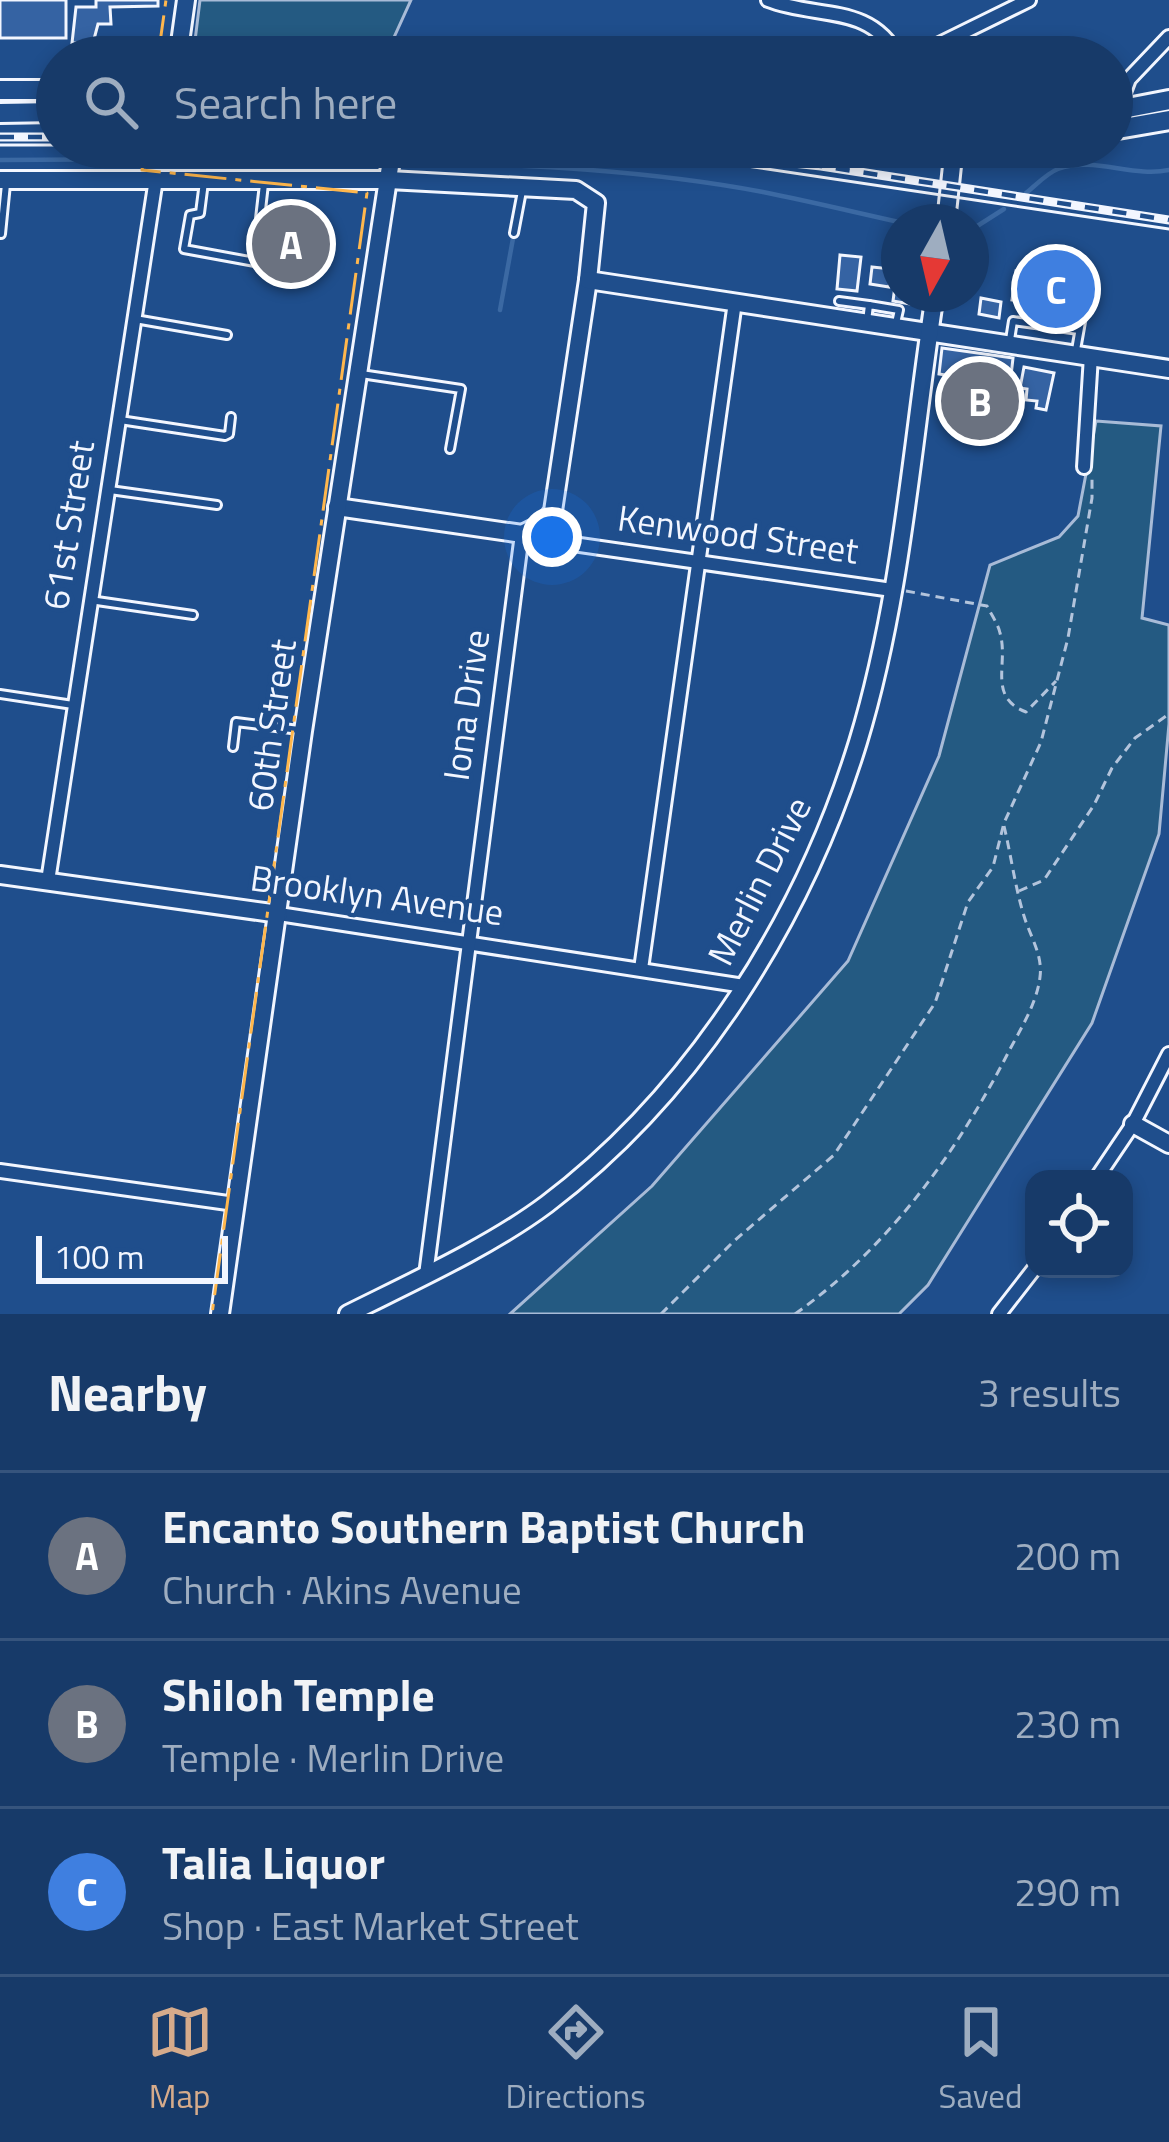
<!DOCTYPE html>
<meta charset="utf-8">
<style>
:root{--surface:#173a69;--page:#244571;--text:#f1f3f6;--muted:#9eadc0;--line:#36547d;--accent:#d6ab8b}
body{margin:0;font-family:"Titillium Web",sans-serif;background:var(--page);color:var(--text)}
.controls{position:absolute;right:36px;bottom:36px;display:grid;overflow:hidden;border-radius:24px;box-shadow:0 6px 18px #0003}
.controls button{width:108px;height:108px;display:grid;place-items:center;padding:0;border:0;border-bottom:3px solid var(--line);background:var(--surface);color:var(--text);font:60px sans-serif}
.compass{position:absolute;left:881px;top:204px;width:108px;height:108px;border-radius:50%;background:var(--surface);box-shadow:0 6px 18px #0003;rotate:188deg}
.scale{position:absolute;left:36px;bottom:30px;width:192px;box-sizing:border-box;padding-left:12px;border:6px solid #f2f6ff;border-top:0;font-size:33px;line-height:42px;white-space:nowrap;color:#f2f6ff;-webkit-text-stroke:9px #1f4e8c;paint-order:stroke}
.you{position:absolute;left:552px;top:537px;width:42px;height:42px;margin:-30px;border:9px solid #fff;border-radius:50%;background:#1a73e8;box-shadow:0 0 0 18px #1a73e833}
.badge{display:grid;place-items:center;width:78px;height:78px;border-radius:50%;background:var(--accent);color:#fff;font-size:39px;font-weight:700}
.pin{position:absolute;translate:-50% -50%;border:6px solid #fff;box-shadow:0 3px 12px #0006}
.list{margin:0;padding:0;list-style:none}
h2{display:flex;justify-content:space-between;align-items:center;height:156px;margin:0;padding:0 48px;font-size:51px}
h2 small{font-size:39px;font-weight:400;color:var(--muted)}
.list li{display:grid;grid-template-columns:78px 1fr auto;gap:36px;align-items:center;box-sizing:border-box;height:168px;padding:0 48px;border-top:3px solid var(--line)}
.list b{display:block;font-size:45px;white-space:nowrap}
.list p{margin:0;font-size:39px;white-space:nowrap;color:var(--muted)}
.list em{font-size:39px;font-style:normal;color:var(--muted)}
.icon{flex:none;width:66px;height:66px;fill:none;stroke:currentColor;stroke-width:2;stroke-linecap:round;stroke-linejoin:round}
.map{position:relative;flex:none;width:1169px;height:1314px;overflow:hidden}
.search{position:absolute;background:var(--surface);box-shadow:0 6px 18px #0003;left:36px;right:36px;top:36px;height:132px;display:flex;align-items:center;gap:30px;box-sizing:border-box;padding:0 42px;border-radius:66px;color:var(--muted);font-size:45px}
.sheet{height:660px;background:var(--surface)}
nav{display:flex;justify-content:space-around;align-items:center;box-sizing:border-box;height:168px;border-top:3px solid var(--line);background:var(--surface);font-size:33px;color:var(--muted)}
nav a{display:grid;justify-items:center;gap:6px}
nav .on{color:var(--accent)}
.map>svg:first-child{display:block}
</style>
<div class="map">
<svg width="1169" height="1314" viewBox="0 0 1169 1314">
<rect width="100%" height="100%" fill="#1f4e8c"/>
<g fill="#245a82" stroke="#a8bbd7" stroke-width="3">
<path d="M200 0H411L385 57H193Z"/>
<path d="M1096 421 1161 426 1142 618 1169 625V724L1159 834 1092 1023 928 1285 899 1314H510L652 1186 848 961 939 756 990 565 1059 537 1078 516Z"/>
</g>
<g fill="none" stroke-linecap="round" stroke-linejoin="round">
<g stroke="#3b69a3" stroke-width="4.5">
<path d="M0 160 372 158"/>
<path d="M411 161C528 165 647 170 763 192 808 201 854 212 899 222"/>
<path d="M1026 193C1035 186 1047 173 1058 169 1093 156 1133 178 1169 170"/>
<path d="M971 230 1004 209"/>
<path d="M500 310 514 233"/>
</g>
</g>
<g fill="#3563a3" stroke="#f2f6ff" stroke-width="3">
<rect x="0" y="0" width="66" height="38"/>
<path d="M96 0H158V6L110 7 111 24H98L93 43H72L76 7H96Z"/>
<path d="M840 255 861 257 857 291 837 289Z"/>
<path d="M872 267 892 269 889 287 870 284Z"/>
<path d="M897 271 899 294H917L916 305 893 301Z"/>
<path d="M1016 271 1074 279 1070 307 1012 300Z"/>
<path d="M981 298 1001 302 999 318 979 314Z"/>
<path d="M942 348 1013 358 1010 385 939 374Z"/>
<path d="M1024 367 1054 373 1046 410 1036 408 1037 401 1026 400 1027 389 1020 388Z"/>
</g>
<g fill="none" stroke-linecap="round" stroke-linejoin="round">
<g stroke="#f2f6ff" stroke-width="12">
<g id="lane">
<path d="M204 182 200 213 190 215 184 249 255 262 264 184"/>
<path d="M514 233 522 191"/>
<path d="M1 234 6 184"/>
<path d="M839 301 869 305"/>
<path d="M135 319 227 335"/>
<path d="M867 321 869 305 899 310 896 323"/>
<path d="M1010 340 1013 321 1079 330"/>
<path d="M1076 350 1087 288"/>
<path d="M361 374 461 389 450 449"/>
<path d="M120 420 225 436 229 434 231 417"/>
<path d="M110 490 217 505"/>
<path d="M90 600 193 615"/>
<path d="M0 694 73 705"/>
<path d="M233 747 236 722 299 730"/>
</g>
</g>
<g stroke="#f2f6ff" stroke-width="18">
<g id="street">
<path d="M768 0C816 19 871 3 898 57"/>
<path d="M913 57 1029 0"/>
<path d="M1117 111 1129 79 1169 37"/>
<path d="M1084 467 1091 356"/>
<path d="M573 544 892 590"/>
<path d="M48 881 156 179"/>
<path d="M279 914 744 986"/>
<path d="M641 969 735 302"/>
<path d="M0 1171 235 1204"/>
<path d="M1096 1179 1133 1124 1169 1054"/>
<path d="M426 1275 522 534"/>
<path d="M999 1314 1034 1269"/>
</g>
</g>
<g stroke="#f2f6ff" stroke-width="22">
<g id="secondary">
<path d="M178 57 186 0"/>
<path d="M0 180H389L576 190 596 203 588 280 553 511 544 523 522 534 337 507"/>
<path d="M946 222 954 147"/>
<path d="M588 280 1169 369"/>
<path d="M0 875 279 914"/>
<path d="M1133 1124 1169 1144"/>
<path d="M220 1314 303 731 393 147"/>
<path d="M348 1314C412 1282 491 1246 547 1204 695 1092 804 918 858 742 902 598 912 443 935 294"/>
</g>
</g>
<g stroke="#f2f6ff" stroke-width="24">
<g id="primary">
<path d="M0 90H57"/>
<path d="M1112 111 1169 100"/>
<path d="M0 113 57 112"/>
<path d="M1112 130 1169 120"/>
</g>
</g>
<g stroke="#b3c4dc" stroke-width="3" stroke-dasharray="9 6" stroke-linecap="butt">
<path d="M544 541 549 547 561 549"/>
<path d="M906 591 987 606C991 614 998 624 1000 633 1009 664 987 697 1026 712L1056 681"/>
<path d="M1019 891 1044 880 1094 805 1112 768 1135 738 1169 714"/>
<path d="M661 1314 734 1241 834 1155 935 1003 968 902 993 867 1004 823 1041 742 1068 638 1092 498V479"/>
<path d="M795 1314C888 1248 956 1154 1008 1053 1020 1030 1037 1003 1040 977 1043 955 1030 936 1024 916 1015 887 1011 855 1004 826"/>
</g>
<use href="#lane" stroke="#1f4e8c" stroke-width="6"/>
<use href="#street" stroke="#1f4e8c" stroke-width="12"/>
<use href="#secondary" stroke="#1f4e8c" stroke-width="16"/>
<use href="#primary" stroke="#1f4e8c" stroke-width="18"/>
<g stroke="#f2f6ff" stroke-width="3">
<path d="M0 145H57"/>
<path d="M516 147 740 165 1169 229"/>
</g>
<g stroke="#f2f6ff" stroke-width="9">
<g id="rail">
<path d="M0 137H57"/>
<path d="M641 147 821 166 1169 220"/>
</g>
</g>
<use href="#rail" stroke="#1f4e8c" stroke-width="4.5" stroke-dasharray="14" stroke-linecap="butt"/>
<g stroke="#ffb74d" stroke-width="3" stroke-dasharray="42 9 6 9" stroke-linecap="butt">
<path d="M158 57 166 0"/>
<path d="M145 147 142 170 367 193 212 1314"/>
</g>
</g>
<g text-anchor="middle" stroke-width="9" stroke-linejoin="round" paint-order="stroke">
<g font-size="36" fill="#f2f6ff" stroke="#1f4e8c">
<text transform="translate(68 525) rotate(-81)" y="13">61st Street</text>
<text transform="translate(738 534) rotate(8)" y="13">Kenwood Street</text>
<text transform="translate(466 705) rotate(-82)" y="13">Iona Drive</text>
<text transform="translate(271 725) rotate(-82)" y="13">60th Street</text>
<text transform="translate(759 881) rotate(-63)" y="13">Merlin Drive</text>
<text transform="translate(377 895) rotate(8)" y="13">Brooklyn Avenue</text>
</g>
</g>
</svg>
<div class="controls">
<button><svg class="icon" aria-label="locate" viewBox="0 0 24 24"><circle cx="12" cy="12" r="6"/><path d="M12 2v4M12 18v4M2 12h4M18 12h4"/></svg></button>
</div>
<svg class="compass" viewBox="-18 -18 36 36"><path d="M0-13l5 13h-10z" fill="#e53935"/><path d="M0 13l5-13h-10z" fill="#9eadc0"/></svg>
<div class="scale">100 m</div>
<div class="you"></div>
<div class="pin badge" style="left:291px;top:244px;background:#6b7280">A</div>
<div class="pin badge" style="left:980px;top:401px;background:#6b7280">B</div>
<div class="pin badge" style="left:1056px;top:289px;background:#3f7fe0">C</div>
<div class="search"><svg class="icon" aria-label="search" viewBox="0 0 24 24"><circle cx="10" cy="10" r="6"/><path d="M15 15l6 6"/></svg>Search here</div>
</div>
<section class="sheet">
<h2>Nearby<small>3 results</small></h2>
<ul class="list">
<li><span class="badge" style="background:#6b7280">A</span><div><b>Encanto Southern Baptist Church</b><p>Church · Akins Avenue</p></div><em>200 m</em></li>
<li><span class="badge" style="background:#6b7280">B</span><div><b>Shiloh Temple</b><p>Temple · Merlin Drive</p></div><em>230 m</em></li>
<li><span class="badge" style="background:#3f7fe0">C</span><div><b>Talia Liquor</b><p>Shop · East Market Street</p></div><em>290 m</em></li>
</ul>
</section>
<nav>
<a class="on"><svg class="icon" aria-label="map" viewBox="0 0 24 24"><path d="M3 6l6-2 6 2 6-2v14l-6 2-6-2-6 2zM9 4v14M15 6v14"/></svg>Map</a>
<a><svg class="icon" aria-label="directions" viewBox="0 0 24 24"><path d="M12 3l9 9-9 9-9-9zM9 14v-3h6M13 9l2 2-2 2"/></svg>Directions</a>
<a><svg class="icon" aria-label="saved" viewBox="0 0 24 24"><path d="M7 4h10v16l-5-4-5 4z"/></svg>Saved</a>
</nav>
